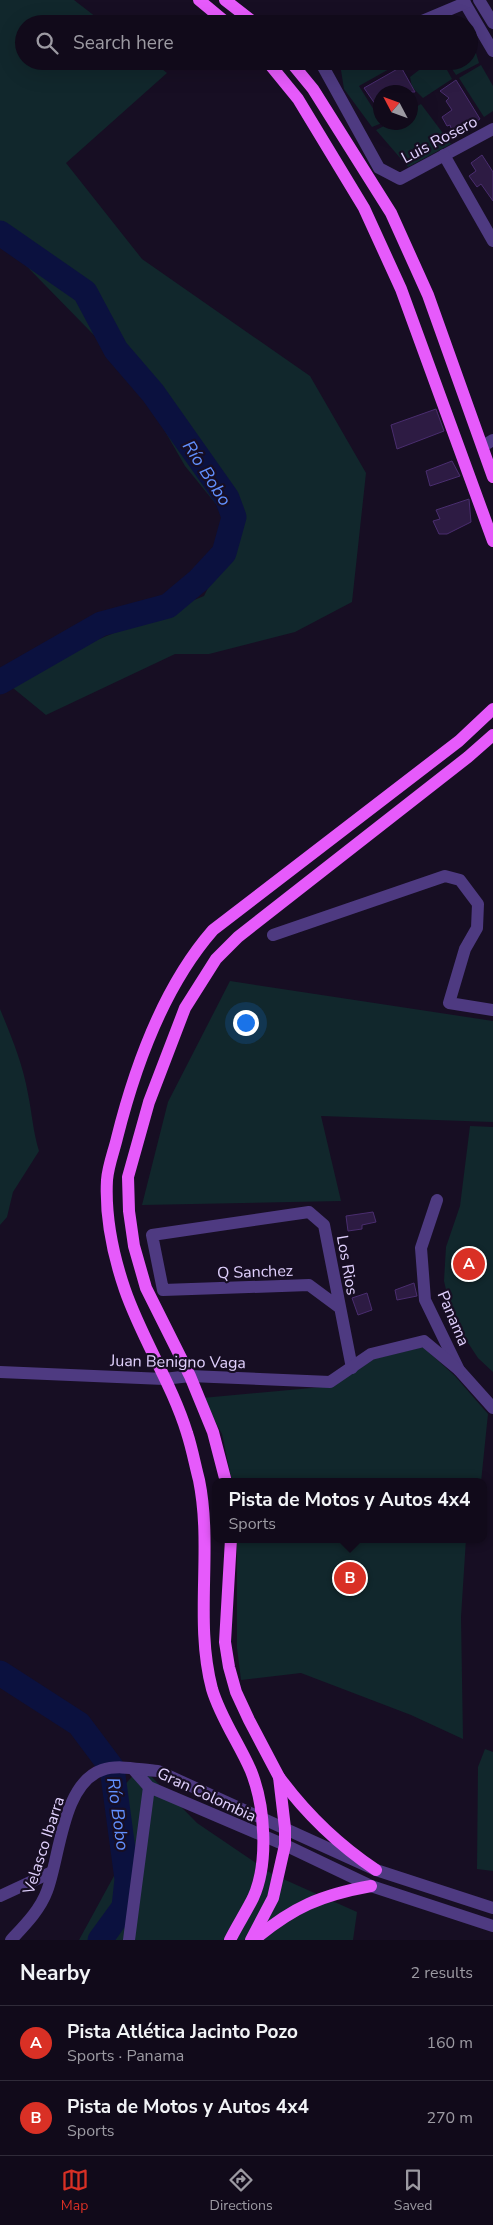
<!DOCTYPE html>
<meta charset="utf-8">
<style>
:root{--surface:#110a1a;--page:#1a1323;--text:#f1f3f6;--muted:#9c9aa2;--line:#302b39;--accent:#d93025}
body{margin:0;font-family:"Nunito Sans",sans-serif;background:var(--page);color:var(--text)}
.compass{position:absolute;left:373px;top:85px;width:45px;height:45px;border-radius:50%;background:var(--surface);box-shadow:0 5px 20px #0002;rotate:311deg}
.you{position:absolute;left:245px;top:1022px;width:18px;height:18px;margin:-12px;border:4px solid #fff;border-radius:50%;background:#1a73e8;box-shadow:0 0 0 8px #1a73e833}
.badge{display:grid;place-items:center;width:32px;height:32px;border-radius:50%;background:var(--accent);color:#fff;font-size:16px;font-weight:700}
.pin{position:absolute;translate:-50% -50%;border:2px solid #fff;box-shadow:0 1px 5px #0006}
.popup{position:absolute;left:212px;top:1478px;width:275px;height:65px;box-sizing:border-box;display:grid;place-content:center;border-radius:10px;background:var(--surface);filter:drop-shadow(0 1px 4px #0005);font-size:16px;white-space:nowrap;color:var(--muted)}
.popup b{font-size:19px;color:var(--text)}
.popup::after{content:'';position:absolute;left:50%;top:100%;margin-left:-10px;border:10px solid transparent;border-top-color:var(--surface)}
.list{margin:0;padding:0;list-style:none}
h2{display:flex;justify-content:space-between;align-items:center;height:65px;margin:0;padding:0 20px;font-size:21px}
h2 small{font-size:16px;font-weight:400;color:var(--muted)}
.list li{display:grid;grid-template-columns:32px 1fr auto;gap:15px;align-items:center;box-sizing:border-box;height:75px;padding:0 20px;border-top:1px solid var(--line)}
.list b{display:block;font-size:19px;white-space:nowrap}
.list p{margin:0;font-size:16px;white-space:nowrap;color:var(--muted)}
.list em{font-size:16px;font-style:normal;color:var(--muted)}
.icon{flex:none;width:28px;height:28px;fill:none;stroke:currentColor;stroke-width:2;stroke-linecap:round;stroke-linejoin:round}
.map{position:relative;flex:none;width:493px;height:1940px;overflow:hidden}
.search{position:absolute;background:var(--surface);box-shadow:0 5px 20px #0002;left:15px;right:15px;top:15px;height:55px;display:flex;align-items:center;gap:12px;box-sizing:border-box;padding:0 18px;border-radius:28px;color:var(--muted);font-size:19px}
.sheet{height:215px;background:var(--surface)}
nav{display:flex;justify-content:space-around;align-items:center;box-sizing:border-box;height:70px;border-top:1px solid var(--line);background:var(--surface);font-size:14px;color:var(--muted)}
nav a{display:grid;justify-items:center;gap:2px}
nav .on{color:var(--accent)}
.map>svg:first-child{display:block}
</style>
<div class="map">
<svg width="493" height="1940" viewBox="0 0 493 1940">
<rect width="100%" height="100%" fill="#170e23"/>
<g fill="#11272c">
<path d="M0 0H74L105 24H24V61H152L167 73 66 163 142 259 310 376 366 473 352 602 295 632 209 654H175L46 715 2 679 204 596 237 530 185 466 132 374 0 239Z"/>
<path d="M472 40 479 63 456 75 447 61H469V41Z"/>
<path d="M346 61H364L363 65 370 61H396L398 64 359 86 382 123 372 127 344 89 340 64Z"/>
<path d="M425 61H442L452 79 423 98 412 87 410 77 427 64Z"/>
<path d="M481 65 493 86V111L484 117 459 78Z"/>
<path d="M421 104 451 144 408 167 376 130 390 123 410 122 411 110Z"/>
<path d="M230 981 493 1021V1122L321 1116 341 1201 142 1205 168 1102Z"/>
<path d="M0 1009C11 1036 23 1064 28 1094 32 1113 33 1132 39 1151L13 1192 7 1217 0 1225Z"/>
<path d="M470 1126 493 1127V1372L478 1358 453 1320 444 1281 446 1247 460 1206Z"/>
<path d="M423 1347 455 1376 488 1414 481 1482H232L222 1434 202 1398 333 1386 374 1359Z"/>
<path d="M237 1539H466L461 1617 463 1739 411 1715 301 1673 241 1680 237 1648Z"/>
<path d="M485 1749 493 1752V1871L477 1869 478 1767Z"/>
<path d="M141 1766 197 1823 272 1874 357 1912 353 1940H79L115 1874 128 1831 123 1787Z"/>
</g>
<g fill="none" stroke-linecap="round" stroke-linejoin="round">
<g stroke="#0b113f" stroke-width="25">
<path d="M0 233 85 292 116 350 153 393 227 498 234 517 224 553 199 580 168 606 101 624 0 682"/>
<path d="M0 1673 79 1724 112 1768 127 1879 124 1907 100 1940"/>
</g>
</g>
<g fill="#2d1b43" stroke="#4a2d6f">
<path d="M401 67 415 92H380V111L364 88Z"/>
<path d="M456 80 480 119 454 136 450 125 447 126 442 117 452 110 446 101 449 98 440 91Z"/>
<path d="M482 155 493 172V201L481 184 477 187 469 176 476 171 471 163Z"/>
<path d="M436 409 444 431 397 449 391 425Z"/>
<path d="M452 461 460 476 430 486 426 471Z"/>
<path d="M469 499 471 522 447 534H439L433 521 440 519 436 510Z"/>
<path d="M373 1212 376 1222 362 1225V1229L348 1231 346 1216Z"/>
<path d="M414 1283 417 1296 397 1300 395 1290Z"/>
<path d="M367 1293 372 1310 358 1315 352 1298Z"/>
</g>
<g fill="none" stroke-linecap="round" stroke-linejoin="round">
<g stroke="#4e3a81" stroke-width="12">
<path d="M463 0 493 51"/>
<path d="M479 0 493 23"/>
<path d="M415 24 465 3"/>
<path d="M325 61 321 63 379 168 400 179 493 129"/>
<path d="M444 155 493 241"/>
<path d="M483 446 493 440"/>
<path d="M273 935 445 876 460 880 478 904 477 928 465 949 449 1003 493 1010"/>
<path d="M437 1200 421 1248 425 1300 459 1370 493 1408"/>
<path d="M340 1308 309 1285 163 1290 152 1235 309 1212 324 1225 352 1368"/>
<path d="M0 1372 164 1379 190 1376 330 1382 371 1354 424 1341 459 1370"/>
<path d="M133 1769 149 1787 285 1845 371 1886 493 1926"/>
<path d="M0 1896 52 1872"/>
<path d="M11 1940C25 1925 40 1910 47 1891 60 1857 62 1784 102 1770 119 1764 140 1770 158 1771L376 1870 493 1908"/>
<path d="M129 1940 149 1787"/>
</g>
<g stroke="#e65afb" stroke-width="12">
<path d="M199 0 228 24"/>
<path d="M225 0 256 24"/>
<path d="M267 61 298 99 364 208 401 289 493 541"/>
<path d="M290 61 313 89 391 213 428 295 493 477"/>
<path d="M226 1482 213 1432 190 1376 146 1288 134 1246 129 1211 128 1177 149 1102 185 1008 216 959 238 937 468 757 493 735"/>
<path d="M231 1539 225 1642 229 1667 236 1692 249 1720 279 1777 285 1828V1845L273 1898 251 1940"/>
<path d="M279 1777C307 1815 337 1844 376 1870"/>
<path d="M230 1940C237 1926 246 1912 253 1898 269 1863 265 1806 251 1771 239 1743 221 1719 212 1689 194 1621 213 1549 199 1480 195 1465 192 1448 187 1433 172 1384 142 1339 125 1290 113 1255 105 1217 107 1180 108 1166 114 1151 117 1138 135 1066 164 986 213 930L459 741 493 709"/>
<path d="M254 1940C293 1907 321 1895 371 1886"/>
</g>
</g>
<g text-anchor="middle" stroke-width="4.5" stroke-linejoin="round" paint-order="stroke">
<g font-size="16" fill="#e1d1fe" stroke="#170e23">
<text transform="translate(439 139) rotate(-28)" y="6">Luis Rosero</text>
<text transform="translate(348 1265) rotate(80)" y="6">Los Rios</text>
<text transform="translate(255 1271) rotate(-2)" y="6">Q Sanchez</text>
<text transform="translate(454 1318) rotate(67)" y="6">Panama</text>
<text transform="translate(178 1361) rotate(1)" y="6">Juan Benigno Vaga</text>
<text transform="translate(207 1794) rotate(25)" y="6">Gran Colombia</text>
<text transform="translate(43 1845) rotate(-72)" y="6">Velasco Ibarra</text>
</g>
<g font-size="18" font-style="italic" fill="#618ffc" stroke="#170e23">
<text transform="translate(207 473) rotate(57)" y="6">Río Bobo</text>
<text transform="translate(118 1814) rotate(82)" y="6">Río Bobo</text>
</g>
</g>
</svg>
<svg class="compass" viewBox="-18 -18 36 36"><path d="M0-13l5 13h-10z" fill="#e53935"/><path d="M0 13l5-13h-10z" fill="#9c9aa2"/></svg>
<div class="you"></div>
<div class="pin badge" style="left:469px;top:1264px">A</div>
<div class="pin badge" style="left:350px;top:1578px">B</div>
<div class="popup"><b>Pista de Motos y Autos 4x4</b>Sports</div>
<div class="search"><svg class="icon" aria-label="search" viewBox="0 0 24 24"><circle cx="10" cy="10" r="6"/><path d="M15 15l6 6"/></svg>Search here</div>
</div>
<section class="sheet">
<h2>Nearby<small>2 results</small></h2>
<ul class="list">
<li><span class="badge">A</span><div><b>Pista Atlética Jacinto Pozo</b><p>Sports · Panama</p></div><em>160 m</em></li>
<li><span class="badge">B</span><div><b>Pista de Motos y Autos 4x4</b><p>Sports</p></div><em>270 m</em></li>
</ul>
</section>
<nav>
<a class="on"><svg class="icon" aria-label="map" viewBox="0 0 24 24"><path d="M3 6l6-2 6 2 6-2v14l-6 2-6-2-6 2zM9 4v14M15 6v14"/></svg>Map</a>
<a><svg class="icon" aria-label="directions" viewBox="0 0 24 24"><path d="M12 3l9 9-9 9-9-9zM9 14v-3h6M13 9l2 2-2 2"/></svg>Directions</a>
<a><svg class="icon" aria-label="saved" viewBox="0 0 24 24"><path d="M7 4h10v16l-5-4-5 4z"/></svg>Saved</a>
</nav>
